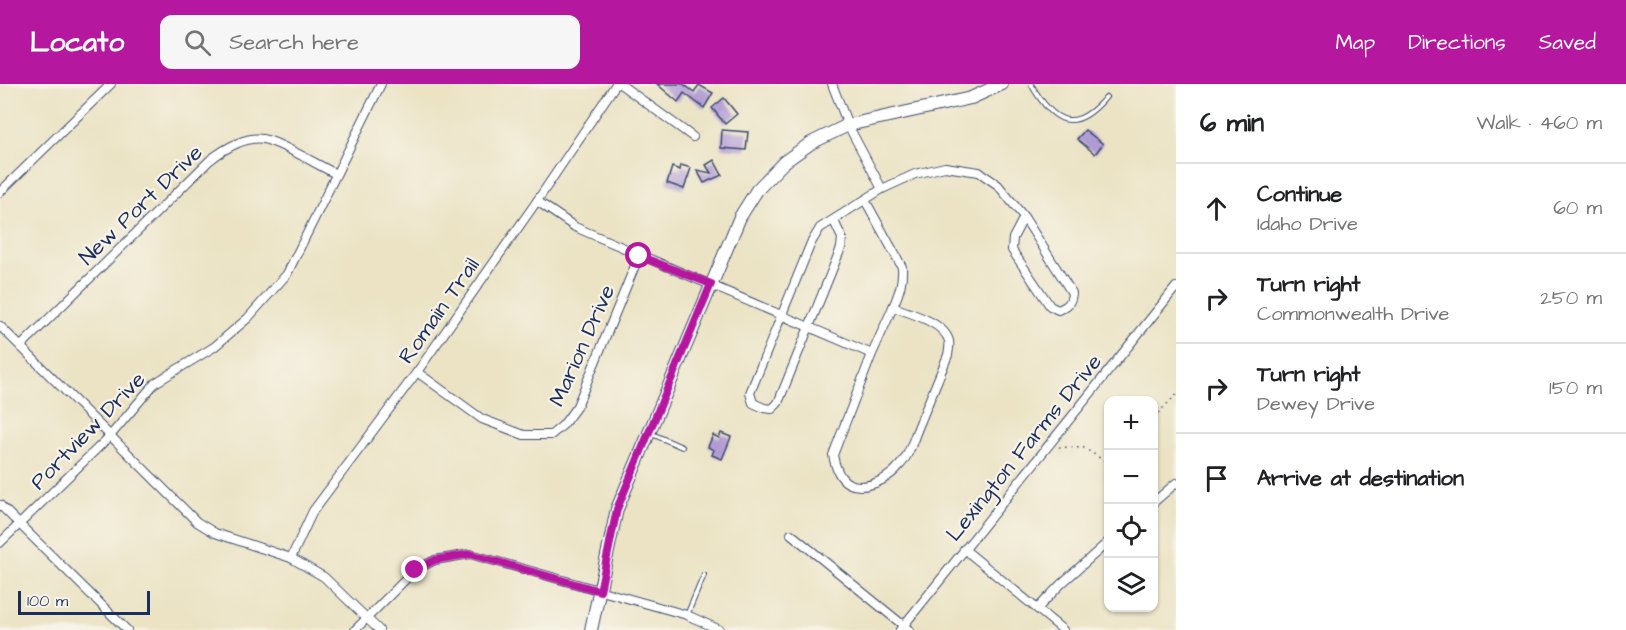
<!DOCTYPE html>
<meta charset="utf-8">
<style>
:root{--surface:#fff;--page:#f6f6f6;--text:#202124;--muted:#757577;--line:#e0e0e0;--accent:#b5179e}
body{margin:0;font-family:"Architects Daughter",sans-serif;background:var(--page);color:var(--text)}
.controls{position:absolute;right:18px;bottom:18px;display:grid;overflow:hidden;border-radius:12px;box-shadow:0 2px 4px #0004}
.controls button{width:54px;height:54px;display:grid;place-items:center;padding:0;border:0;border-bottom:2px solid var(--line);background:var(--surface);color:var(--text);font:30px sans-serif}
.scale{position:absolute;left:18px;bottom:15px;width:132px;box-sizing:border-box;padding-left:6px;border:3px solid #1b2f5e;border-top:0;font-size:16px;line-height:21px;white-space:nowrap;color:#1b2f5e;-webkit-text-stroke:4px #f7f3e8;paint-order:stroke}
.stop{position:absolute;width:18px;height:18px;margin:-14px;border:4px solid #b5179e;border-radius:50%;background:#fff}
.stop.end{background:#b5179e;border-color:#fff;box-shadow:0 2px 6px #0008}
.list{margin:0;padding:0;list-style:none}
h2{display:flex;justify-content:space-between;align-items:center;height:78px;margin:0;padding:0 24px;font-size:26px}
h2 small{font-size:20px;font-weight:400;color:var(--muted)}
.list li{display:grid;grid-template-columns:39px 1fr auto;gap:18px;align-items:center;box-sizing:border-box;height:90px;padding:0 24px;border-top:2px solid var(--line)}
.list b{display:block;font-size:22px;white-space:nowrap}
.list p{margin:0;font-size:20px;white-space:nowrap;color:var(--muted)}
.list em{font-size:20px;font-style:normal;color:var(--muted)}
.icon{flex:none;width:33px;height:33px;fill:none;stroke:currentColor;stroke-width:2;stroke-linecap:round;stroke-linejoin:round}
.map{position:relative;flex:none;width:1176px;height:546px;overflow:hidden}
header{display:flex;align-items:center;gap:36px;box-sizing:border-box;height:84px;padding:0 30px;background:var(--accent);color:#fff}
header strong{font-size:28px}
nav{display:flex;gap:33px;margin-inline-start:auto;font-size:21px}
.search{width:420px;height:54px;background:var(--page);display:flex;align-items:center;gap:15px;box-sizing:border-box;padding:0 21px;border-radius:12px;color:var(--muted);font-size:22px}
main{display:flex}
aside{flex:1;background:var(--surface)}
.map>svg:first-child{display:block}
</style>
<header>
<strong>Locato</strong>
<div class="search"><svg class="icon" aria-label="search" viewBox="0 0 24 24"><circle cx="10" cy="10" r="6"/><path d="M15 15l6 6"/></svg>Search here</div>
<nav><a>Map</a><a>Directions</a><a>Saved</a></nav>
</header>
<main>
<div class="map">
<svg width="1176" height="546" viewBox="0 0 1176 546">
<rect width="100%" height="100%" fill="#f7f3e8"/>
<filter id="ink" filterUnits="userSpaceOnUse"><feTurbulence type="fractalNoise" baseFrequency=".0167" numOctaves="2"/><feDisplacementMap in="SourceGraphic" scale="12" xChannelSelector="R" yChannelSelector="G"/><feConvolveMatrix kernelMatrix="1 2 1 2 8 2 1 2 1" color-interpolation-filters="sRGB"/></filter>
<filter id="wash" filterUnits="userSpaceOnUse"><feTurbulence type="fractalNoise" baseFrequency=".008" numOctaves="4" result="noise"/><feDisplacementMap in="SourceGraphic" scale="24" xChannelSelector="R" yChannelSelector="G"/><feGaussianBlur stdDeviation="1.35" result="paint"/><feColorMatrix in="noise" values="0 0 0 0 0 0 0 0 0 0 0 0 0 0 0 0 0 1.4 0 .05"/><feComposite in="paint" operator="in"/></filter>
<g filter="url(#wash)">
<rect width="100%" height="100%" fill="#ebe3c4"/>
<g id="blocks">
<g fill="#b09ad4">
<path d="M657 0H683L694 8 699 1 713 9 704 24 684 9 678 18Z"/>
<path d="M724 14 737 30 725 40 712 24Z"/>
<path d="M722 46 748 48 746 66 721 64Z"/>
<path d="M1085 46 1103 60 1095 70 1077 55Z"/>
<path d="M714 76 722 91 704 99 697 86 711 89 706 81Z"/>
<path d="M681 81 691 84 684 105 667 99 672 83 680 86Z"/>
<path d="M721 349 731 353 722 375 712 371 714 366 708 363 713 351 719 354Z"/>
</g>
</g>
</g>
<g filter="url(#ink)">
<use href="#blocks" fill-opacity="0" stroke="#3a4a6d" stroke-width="1.5"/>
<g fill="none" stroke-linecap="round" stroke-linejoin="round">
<g stroke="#3a4a6d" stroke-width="6">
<g id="lane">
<path d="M1031 0C1053 39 1074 51 1106 13"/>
<path d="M652 350 682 363"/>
<path d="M687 531 704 491"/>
</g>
</g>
<g stroke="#3a4a6d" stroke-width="10">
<g id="street">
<path d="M620 0 693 53"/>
<path d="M832 0 848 41 882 105"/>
<path d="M0 108 111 0"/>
<path d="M865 116 902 183C903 198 899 209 893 223"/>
<path d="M537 117 575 143 872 270 893 223C909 229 944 238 949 257 950 261 949 266 948 271 938 295 928 320 918 344 913 356 909 372 900 381 890 393 875 402 860 402 842 402 836 387 833 371L872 270"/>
<path d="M834 137 842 154 841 164 778 319 772 325 764 324 753 319 750 309 811 159 820 144 882 105 915 90 945 83 979 88 998 101 1024 133 1072 209C1071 219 1068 222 1058 226L1050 222 1012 166 1013 154 1024 133"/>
<path d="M0 242 197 438 215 449 291 474 324 493 379 546"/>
<path d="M21 262 210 76C224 65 248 50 267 56 287 62 316 80 336 90"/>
<path d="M417 288 482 335 524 351H551L563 341 577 322 639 172"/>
<path d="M1154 418 1176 399"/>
<path d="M0 421 127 546"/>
<path d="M791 450 909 546"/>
<path d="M0 459 110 352 155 299 214 263 248 234 287 190 381 0"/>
<path d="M964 465 1063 546"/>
<path d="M291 474 313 427 417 288 537 117 616 0"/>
<path d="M1038 524 1061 500 1108 458"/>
<path d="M355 546 415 486 435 476 470 470 687 531 720 546"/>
<path d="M900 546 1176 203"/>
</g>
</g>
<g stroke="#3a4a6d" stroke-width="14">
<path id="secondary" d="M591 546 617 425 740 133 757 106 784 78 811 59 848 41 971 14 1002 0"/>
</g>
<g stroke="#3a4a6d" stroke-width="1.5" stroke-dasharray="1.5 4.5" stroke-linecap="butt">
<path d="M1154 333 1176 311"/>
<path d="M1059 363 1084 364 1108 379"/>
</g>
<use href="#lane" stroke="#fff" stroke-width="4"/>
<use href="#street" stroke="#fff" stroke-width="8"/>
<use href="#secondary" stroke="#fff" stroke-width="12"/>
</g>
</g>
<g fill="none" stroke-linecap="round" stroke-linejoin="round" filter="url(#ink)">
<path stroke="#b5179e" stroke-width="8" d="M415 486 435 476 470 470 600 507 617 425 711 200 639 172"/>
</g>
<g text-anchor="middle" stroke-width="4.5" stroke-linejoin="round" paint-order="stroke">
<g font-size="22" fill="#1b2f5e" stroke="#f7f3e8">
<text transform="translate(140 120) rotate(-44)" y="8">New Port Drive</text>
<text transform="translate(438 226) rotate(-55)" y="8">Romain Trail</text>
<text transform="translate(581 261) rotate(-66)" y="8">Marion Drive</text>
<text transform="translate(87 346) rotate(-46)" y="8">Portview Drive</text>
<text transform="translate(1023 363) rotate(-51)" y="8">Lexington Farms Drive</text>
</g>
</g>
</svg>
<div class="controls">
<button>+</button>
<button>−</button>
<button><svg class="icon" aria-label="locate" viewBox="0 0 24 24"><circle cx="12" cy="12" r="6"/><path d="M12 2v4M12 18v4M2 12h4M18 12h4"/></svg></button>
<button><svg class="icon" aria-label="layers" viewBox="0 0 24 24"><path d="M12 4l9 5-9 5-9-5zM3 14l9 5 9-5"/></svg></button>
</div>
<div class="scale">100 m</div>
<div class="stop" style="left:639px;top:172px"></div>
<div class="stop end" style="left:415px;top:486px"></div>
</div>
<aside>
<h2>6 min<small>Walk · 460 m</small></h2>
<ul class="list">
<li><svg class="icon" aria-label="ahead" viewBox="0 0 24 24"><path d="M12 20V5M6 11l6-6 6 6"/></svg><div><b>Continue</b><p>Idaho Drive</p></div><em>60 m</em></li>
<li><svg class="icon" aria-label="right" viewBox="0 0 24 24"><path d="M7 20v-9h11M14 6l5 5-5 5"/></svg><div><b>Turn right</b><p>Commonwealth Drive</p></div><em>250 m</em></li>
<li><svg class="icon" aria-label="right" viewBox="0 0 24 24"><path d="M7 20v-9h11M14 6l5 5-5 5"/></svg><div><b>Turn right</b><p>Dewey Drive</p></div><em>150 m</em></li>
<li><svg class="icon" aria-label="arrive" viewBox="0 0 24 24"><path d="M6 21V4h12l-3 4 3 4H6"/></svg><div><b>Arrive at destination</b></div></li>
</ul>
</aside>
</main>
